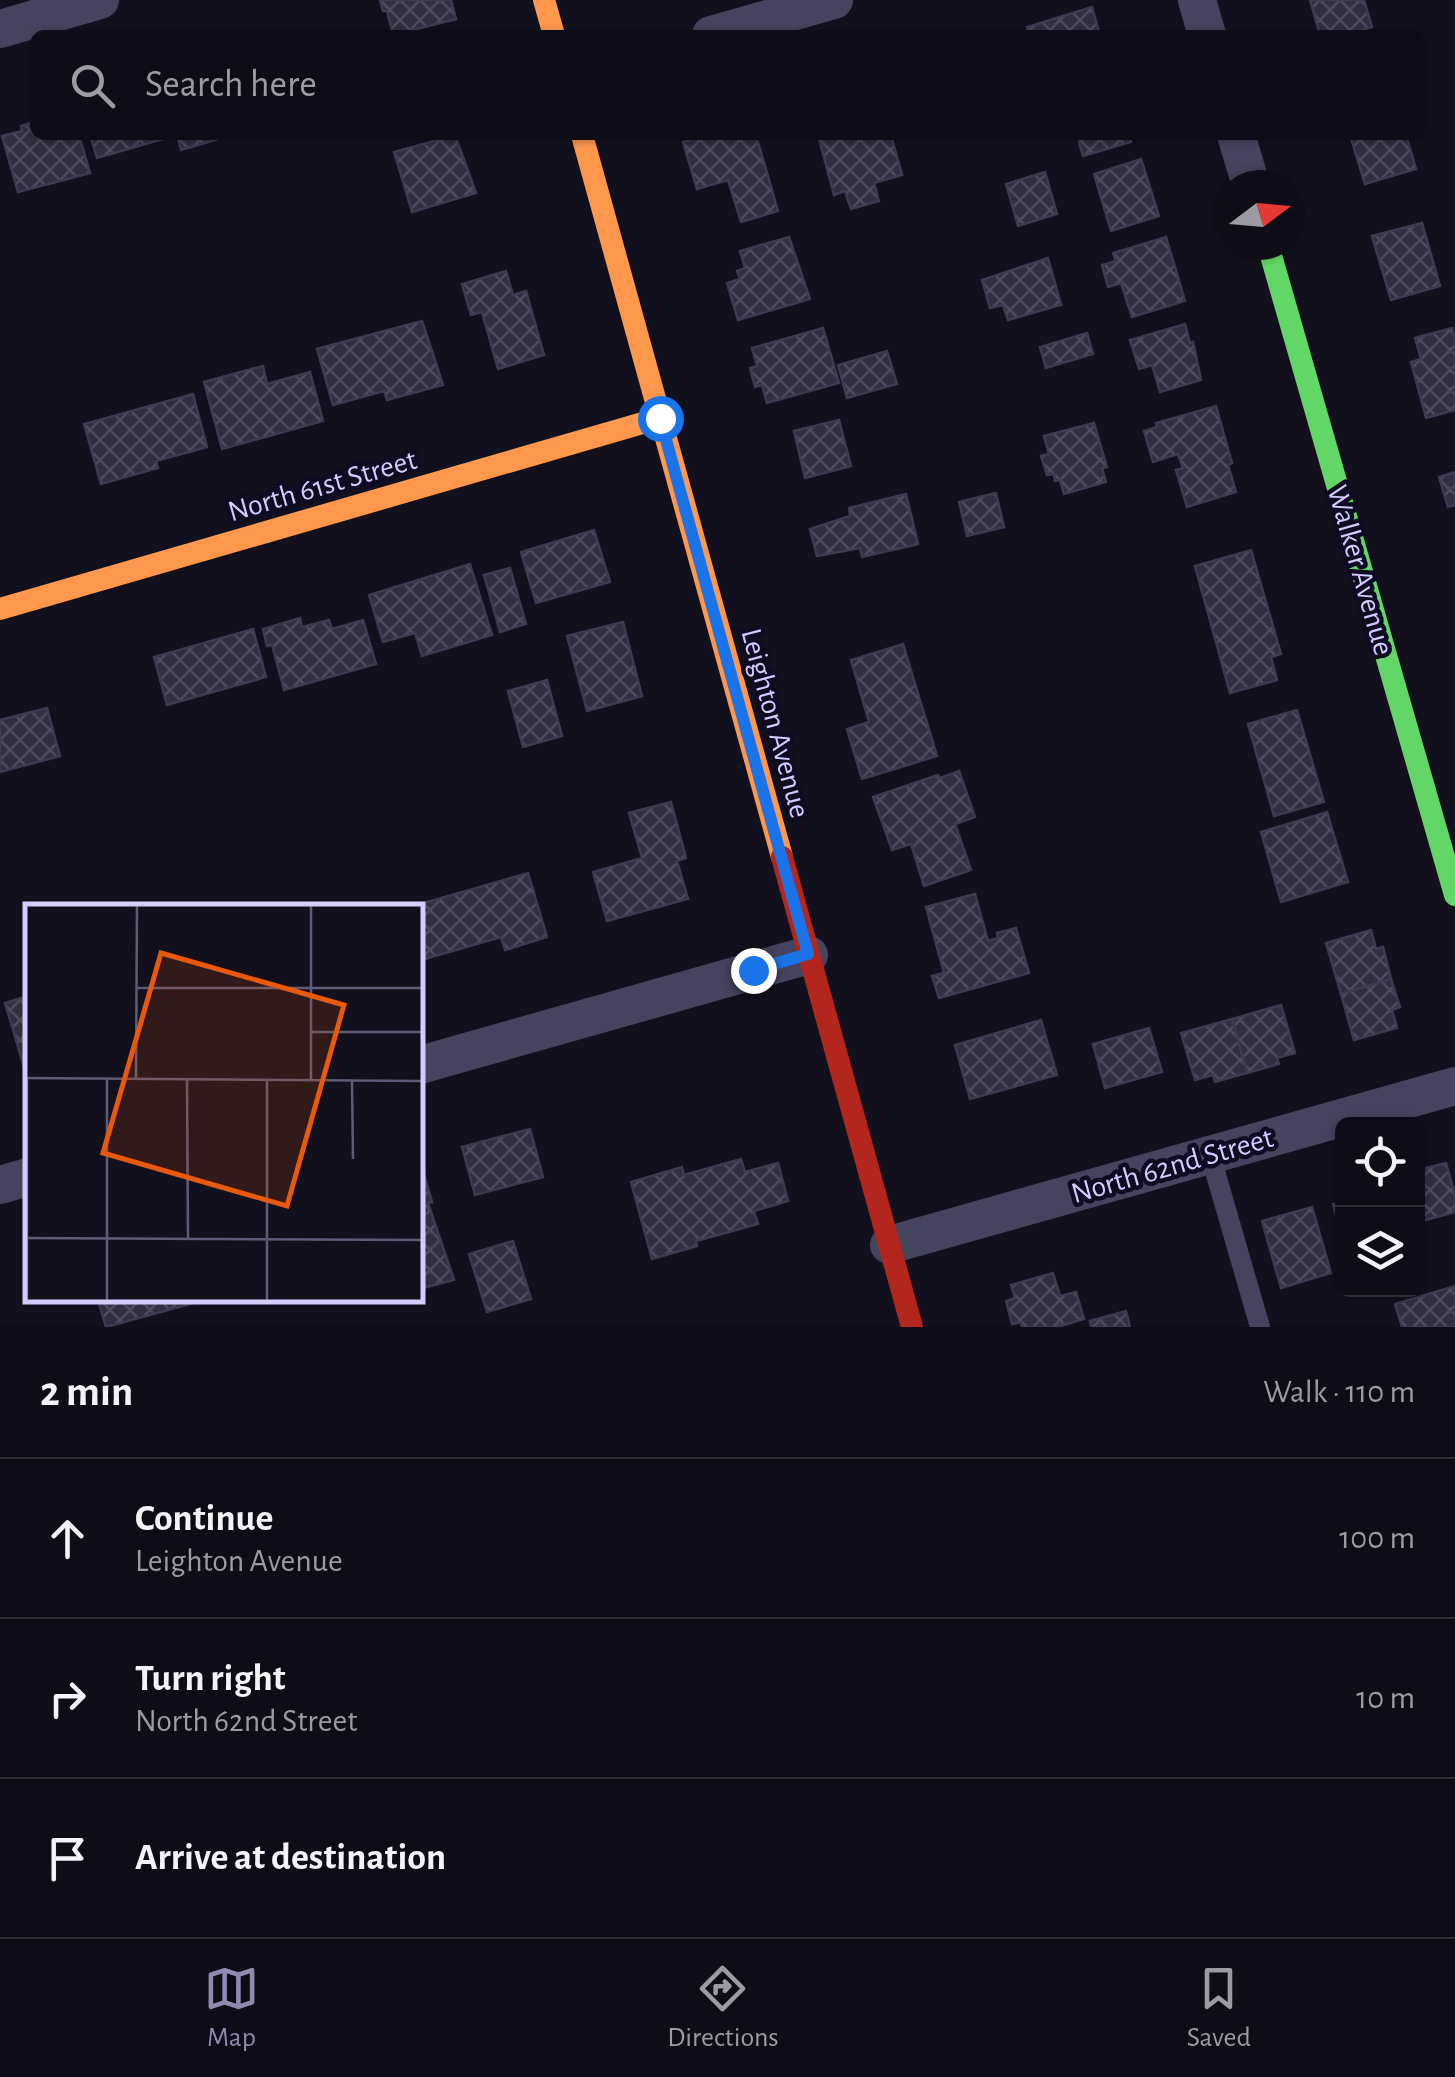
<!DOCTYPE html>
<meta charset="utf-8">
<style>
:root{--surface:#0e0c16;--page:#17151f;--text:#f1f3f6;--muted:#9b9ba1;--line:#2e2c35;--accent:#8f8ab0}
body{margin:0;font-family:"Alegreya Sans",sans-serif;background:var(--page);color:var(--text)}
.controls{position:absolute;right:30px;bottom:30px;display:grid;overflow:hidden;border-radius:15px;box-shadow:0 2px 8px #0004}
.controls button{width:90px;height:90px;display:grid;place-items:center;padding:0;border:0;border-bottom:2px solid var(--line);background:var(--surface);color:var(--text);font:50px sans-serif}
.compass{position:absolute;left:1215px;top:170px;width:90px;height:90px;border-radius:50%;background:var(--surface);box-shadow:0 2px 8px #0004;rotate:74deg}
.stop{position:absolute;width:30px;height:30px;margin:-22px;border:8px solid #1a73e8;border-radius:50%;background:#fff}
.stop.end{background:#1a73e8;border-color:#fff;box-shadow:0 2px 10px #0008}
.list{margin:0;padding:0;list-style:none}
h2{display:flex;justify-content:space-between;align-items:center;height:130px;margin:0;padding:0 40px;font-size:42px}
h2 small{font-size:32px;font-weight:400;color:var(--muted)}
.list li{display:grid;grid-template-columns:65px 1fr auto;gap:30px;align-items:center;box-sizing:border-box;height:160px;padding:0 40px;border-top:2px solid var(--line)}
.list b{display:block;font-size:38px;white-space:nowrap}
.list p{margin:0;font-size:32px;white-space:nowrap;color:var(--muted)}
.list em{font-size:32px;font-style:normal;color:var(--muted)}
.icon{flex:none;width:55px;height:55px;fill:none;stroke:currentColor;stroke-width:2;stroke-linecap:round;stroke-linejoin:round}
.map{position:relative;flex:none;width:1455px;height:1327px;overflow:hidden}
.search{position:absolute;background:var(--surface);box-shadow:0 2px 8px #0004;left:30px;right:30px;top:30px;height:110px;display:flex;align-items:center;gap:25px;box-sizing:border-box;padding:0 35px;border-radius:15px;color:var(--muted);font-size:38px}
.sheet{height:610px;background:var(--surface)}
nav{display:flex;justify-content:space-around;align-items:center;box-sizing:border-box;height:140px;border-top:2px solid var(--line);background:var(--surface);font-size:28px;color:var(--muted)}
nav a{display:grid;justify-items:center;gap:5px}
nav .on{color:var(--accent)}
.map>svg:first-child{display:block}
</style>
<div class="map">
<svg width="1455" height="1327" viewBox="0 0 1455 1327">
<defs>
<pattern id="building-cross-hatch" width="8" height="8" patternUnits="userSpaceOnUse" patternTransform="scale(2.5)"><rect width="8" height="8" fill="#302e3f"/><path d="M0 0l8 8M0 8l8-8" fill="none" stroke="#4d4b5c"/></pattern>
</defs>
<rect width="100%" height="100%" fill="#12101d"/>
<g fill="url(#building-cross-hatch)" stroke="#3e3a52" stroke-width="2.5">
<path d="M380 0H451L456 19 393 35 387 11H383Z"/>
<path d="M1310 0H1364L1372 27 1345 35H1320Z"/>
<path d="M1092 7 1100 35H1029L1027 27Z"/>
<path d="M35 122V135H79L90 173 18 192 2 136 22 131 21 126Z"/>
<path d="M90 135H169L170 137 97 158Z"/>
<path d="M177 135H232L181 150Z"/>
<path d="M455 135 476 193 412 212 394 152Z"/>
<path d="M707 135H756L778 211 741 222 728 180 697 189 683 142Z"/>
<path d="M818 135H891L902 175 874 183 879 201 851 209 845 191 834 195Z"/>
<path d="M1077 135H1129L1131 142 1083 156Z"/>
<path d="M1350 135H1406L1416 169 1365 184Z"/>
<path d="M1141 159 1159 216 1111 231 1094 174Z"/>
<path d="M1045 172 1057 214 1018 226 1006 184Z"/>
<path d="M1422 223 1440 286 1391 300 1372 236Z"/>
<path d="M789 237 810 299 738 320 727 283 740 279 737 271 745 268 740 251Z"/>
<path d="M1166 237 1185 301 1132 317 1121 283 1108 287 1102 265 1116 261 1113 253Z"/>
<path d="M1048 258 1061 305 1008 320 1003 305 990 308 982 280Z"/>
<path d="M506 271 513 295 526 291 544 355 498 369 482 312 471 315 462 284Z"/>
<path d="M422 321 443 385 387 400 384 391 333 405 317 349Z"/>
<path d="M1185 324 1190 343 1193 342 1201 380 1160 392 1152 365 1139 369 1130 340Z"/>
<path d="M823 328 839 383 767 403 762 385 755 387 750 368 757 366 752 348Z"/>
<path d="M1452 328 1455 340V410L1426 418 1411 362 1421 359 1415 338Z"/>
<path d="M1087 333 1093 354 1046 368 1040 347Z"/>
<path d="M887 351 897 384 847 398 838 365Z"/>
<path d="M263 366 267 384 310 372 323 421 222 449 204 382Z"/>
<path d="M193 394 207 447 156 461 158 468 101 484 84 424Z"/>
<path d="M1216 406 1232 463 1228 465 1236 492 1187 507 1176 470 1183 468 1178 454 1153 462 1144 431 1157 427 1156 423Z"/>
<path d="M839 420 851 466 805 478 794 431Z"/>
<path d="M1094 423 1107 467 1102 468 1106 482 1064 494 1060 480 1055 481 1054 474 1047 475 1041 456 1049 454 1044 436Z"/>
<path d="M1455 472V505L1448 507 1439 477Z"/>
<path d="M996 493 1004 527 967 536 959 502Z"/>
<path d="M906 494 918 544 862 557 860 548 817 556 810 529 850 516 849 508Z"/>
<path d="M594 530 610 582 536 603 521 552Z"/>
<path d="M1251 550 1281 654 1271 657 1277 680 1230 693 1195 566Z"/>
<path d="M470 564 492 635 422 656 415 633 383 642 369 595Z"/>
<path d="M510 568 526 624 500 632 484 575Z"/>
<path d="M300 618 302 627 329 620 332 629 363 620 376 664 284 690 272 645 267 646 263 629Z"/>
<path d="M623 622 642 696 587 711 567 636Z"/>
<path d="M253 629 266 677 167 705 154 657Z"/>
<path d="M903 644 937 756 862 779 847 729 869 722 851 660Z"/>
<path d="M547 680 562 736 523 747 508 691Z"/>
<path d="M47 708 60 756 0 772V720Z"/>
<path d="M1297 710 1324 802 1274 816 1248 724Z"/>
<path d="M959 771 975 817 955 824 971 870 924 886 911 844 892 850 873 797 938 775 940 778Z"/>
<path d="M671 802 686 858 677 861 688 899 607 921 593 872 642 858 629 813Z"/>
<path d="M1327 812 1348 882 1281 902 1261 832Z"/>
<path d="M528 873 547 937 505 950 501 937 425 959 420 942V907H410Z"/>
<path d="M975 894 988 941 998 938 997 933 1016 928 1029 973 939 998 932 976 944 973 926 907Z"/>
<path d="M1371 930 1376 949 1383 947 1391 979 1341 994 1326 943Z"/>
<path d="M1391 979 1400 1007 1392 1010 1397 1028 1354 1040 1341 994Z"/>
<path d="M28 996V1077H27L5 1003Z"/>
<path d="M1281 1005 1295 1053 1277 1058 1279 1064 1247 1073 1232 1019Z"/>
<path d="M1232 1019 1247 1073 1215 1082 1213 1075 1195 1080 1181 1033Z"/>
<path d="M1041 1020 1057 1075 970 1099 955 1045Z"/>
<path d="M1149 1028 1162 1072 1105 1088 1093 1044Z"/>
<path d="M530 1129 543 1177 475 1195 462 1147Z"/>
<path d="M741 1159 745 1172 778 1163 788 1201 754 1211 758 1224 696 1241 697 1246 652 1259 631 1182 682 1167 684 1175Z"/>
<path d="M420 1160 432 1202 428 1203 454 1280 420 1289Z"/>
<path d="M1446 1163 1455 1195V1212L1418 1222V1170Z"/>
<path d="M1342 1202V1238L1333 1204Z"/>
<path d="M1312 1207 1331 1273 1281 1288 1262 1221Z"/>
<path d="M513 1241 531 1299 487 1312 469 1254Z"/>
<path d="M1053 1273 1060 1296 1076 1292 1084 1319 1057 1327H1022L1021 1322 1012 1324 1006 1301 1015 1298 1011 1285Z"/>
<path d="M1455 1286V1327H1402L1395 1304Z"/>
<path d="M98 1300H197V1302L106 1327Z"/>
<path d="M1126 1311 1130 1327H1091L1090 1321Z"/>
</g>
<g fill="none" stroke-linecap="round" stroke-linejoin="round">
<path stroke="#45445e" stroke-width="20" d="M1210 1154 1260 1327"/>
<g stroke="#45445e" stroke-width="38">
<path d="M1197 0 1207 35"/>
<path d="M0 29 100 0"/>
<path d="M711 35 834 0"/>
<path d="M1236 135 1251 185"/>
<path d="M420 1065 809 955"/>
<path d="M0 1185 28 1177"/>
<path d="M889 1245 1455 1086"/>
</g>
<path stroke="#63d668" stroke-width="22" d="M1268 245 1455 895"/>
<g stroke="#ff974d" stroke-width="22">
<path d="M544 0 554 35"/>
<path d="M582 135 782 857"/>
<path d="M0 609 660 418"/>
</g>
<path stroke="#b3261e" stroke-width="22" d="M782 857 912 1327"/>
</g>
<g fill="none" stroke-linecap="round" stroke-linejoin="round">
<path stroke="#1a73e8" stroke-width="12" d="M660 418 808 954 753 970"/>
</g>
<g text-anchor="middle" stroke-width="9" stroke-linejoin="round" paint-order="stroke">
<g font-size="30" fill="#d2ccff" stroke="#0f0b22">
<text transform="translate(322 485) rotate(-16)" y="10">North 61st Street</text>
<text transform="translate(1361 570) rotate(74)" y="10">Walker Avenue</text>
<text transform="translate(776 723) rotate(75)" y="10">Leighton Avenue</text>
<text transform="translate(1172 1165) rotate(-16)" y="10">North 62nd Street</text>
</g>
</g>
<g transform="translate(25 904)">
<rect width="398" height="398" fill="#12101d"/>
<path fill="none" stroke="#5f5b77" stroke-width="2.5" d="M112 84H398M286 128H398M0 174 398 177M111 174 112 0M162 175 163 336M286 176V0M327 177 328 255M0 334 398 336M2 397V174M82 397V174M242 397V176"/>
<path fill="#e8590c" fill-opacity="0.15" stroke="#e8590c" stroke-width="5" d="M136 49 319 101 262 302 78 249Z"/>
<rect width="398" height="398" fill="none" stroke="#d2ccff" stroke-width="5"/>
</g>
</svg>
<div class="controls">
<button><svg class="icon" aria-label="locate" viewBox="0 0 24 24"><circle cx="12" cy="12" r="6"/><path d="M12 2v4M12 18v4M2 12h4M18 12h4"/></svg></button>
<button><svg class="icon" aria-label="layers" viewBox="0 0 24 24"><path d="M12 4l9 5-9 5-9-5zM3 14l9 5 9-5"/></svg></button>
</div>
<svg class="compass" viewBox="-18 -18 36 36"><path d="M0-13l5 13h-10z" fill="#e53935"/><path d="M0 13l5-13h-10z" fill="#9b9ba1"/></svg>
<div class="stop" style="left:660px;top:418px"></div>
<div class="stop end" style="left:753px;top:970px"></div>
<div class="search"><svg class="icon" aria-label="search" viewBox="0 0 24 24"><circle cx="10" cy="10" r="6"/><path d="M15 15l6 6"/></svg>Search here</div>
</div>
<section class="sheet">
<h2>2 min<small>Walk · 110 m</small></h2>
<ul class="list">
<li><svg class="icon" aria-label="ahead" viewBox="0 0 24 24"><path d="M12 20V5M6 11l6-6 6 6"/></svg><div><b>Continue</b><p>Leighton Avenue</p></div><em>100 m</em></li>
<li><svg class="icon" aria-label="right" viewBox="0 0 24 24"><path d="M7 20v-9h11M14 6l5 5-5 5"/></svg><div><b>Turn right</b><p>North 62nd Street</p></div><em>10 m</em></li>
<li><svg class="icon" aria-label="arrive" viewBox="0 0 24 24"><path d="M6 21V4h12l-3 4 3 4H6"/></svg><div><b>Arrive at destination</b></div></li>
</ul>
</section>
<nav>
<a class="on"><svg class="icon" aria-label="map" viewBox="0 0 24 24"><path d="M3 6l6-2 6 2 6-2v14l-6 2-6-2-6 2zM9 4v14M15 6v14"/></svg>Map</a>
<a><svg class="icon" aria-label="directions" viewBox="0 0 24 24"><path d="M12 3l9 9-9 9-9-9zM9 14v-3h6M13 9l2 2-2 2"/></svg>Directions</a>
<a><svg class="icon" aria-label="saved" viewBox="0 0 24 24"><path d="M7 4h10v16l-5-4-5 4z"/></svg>Saved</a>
</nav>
